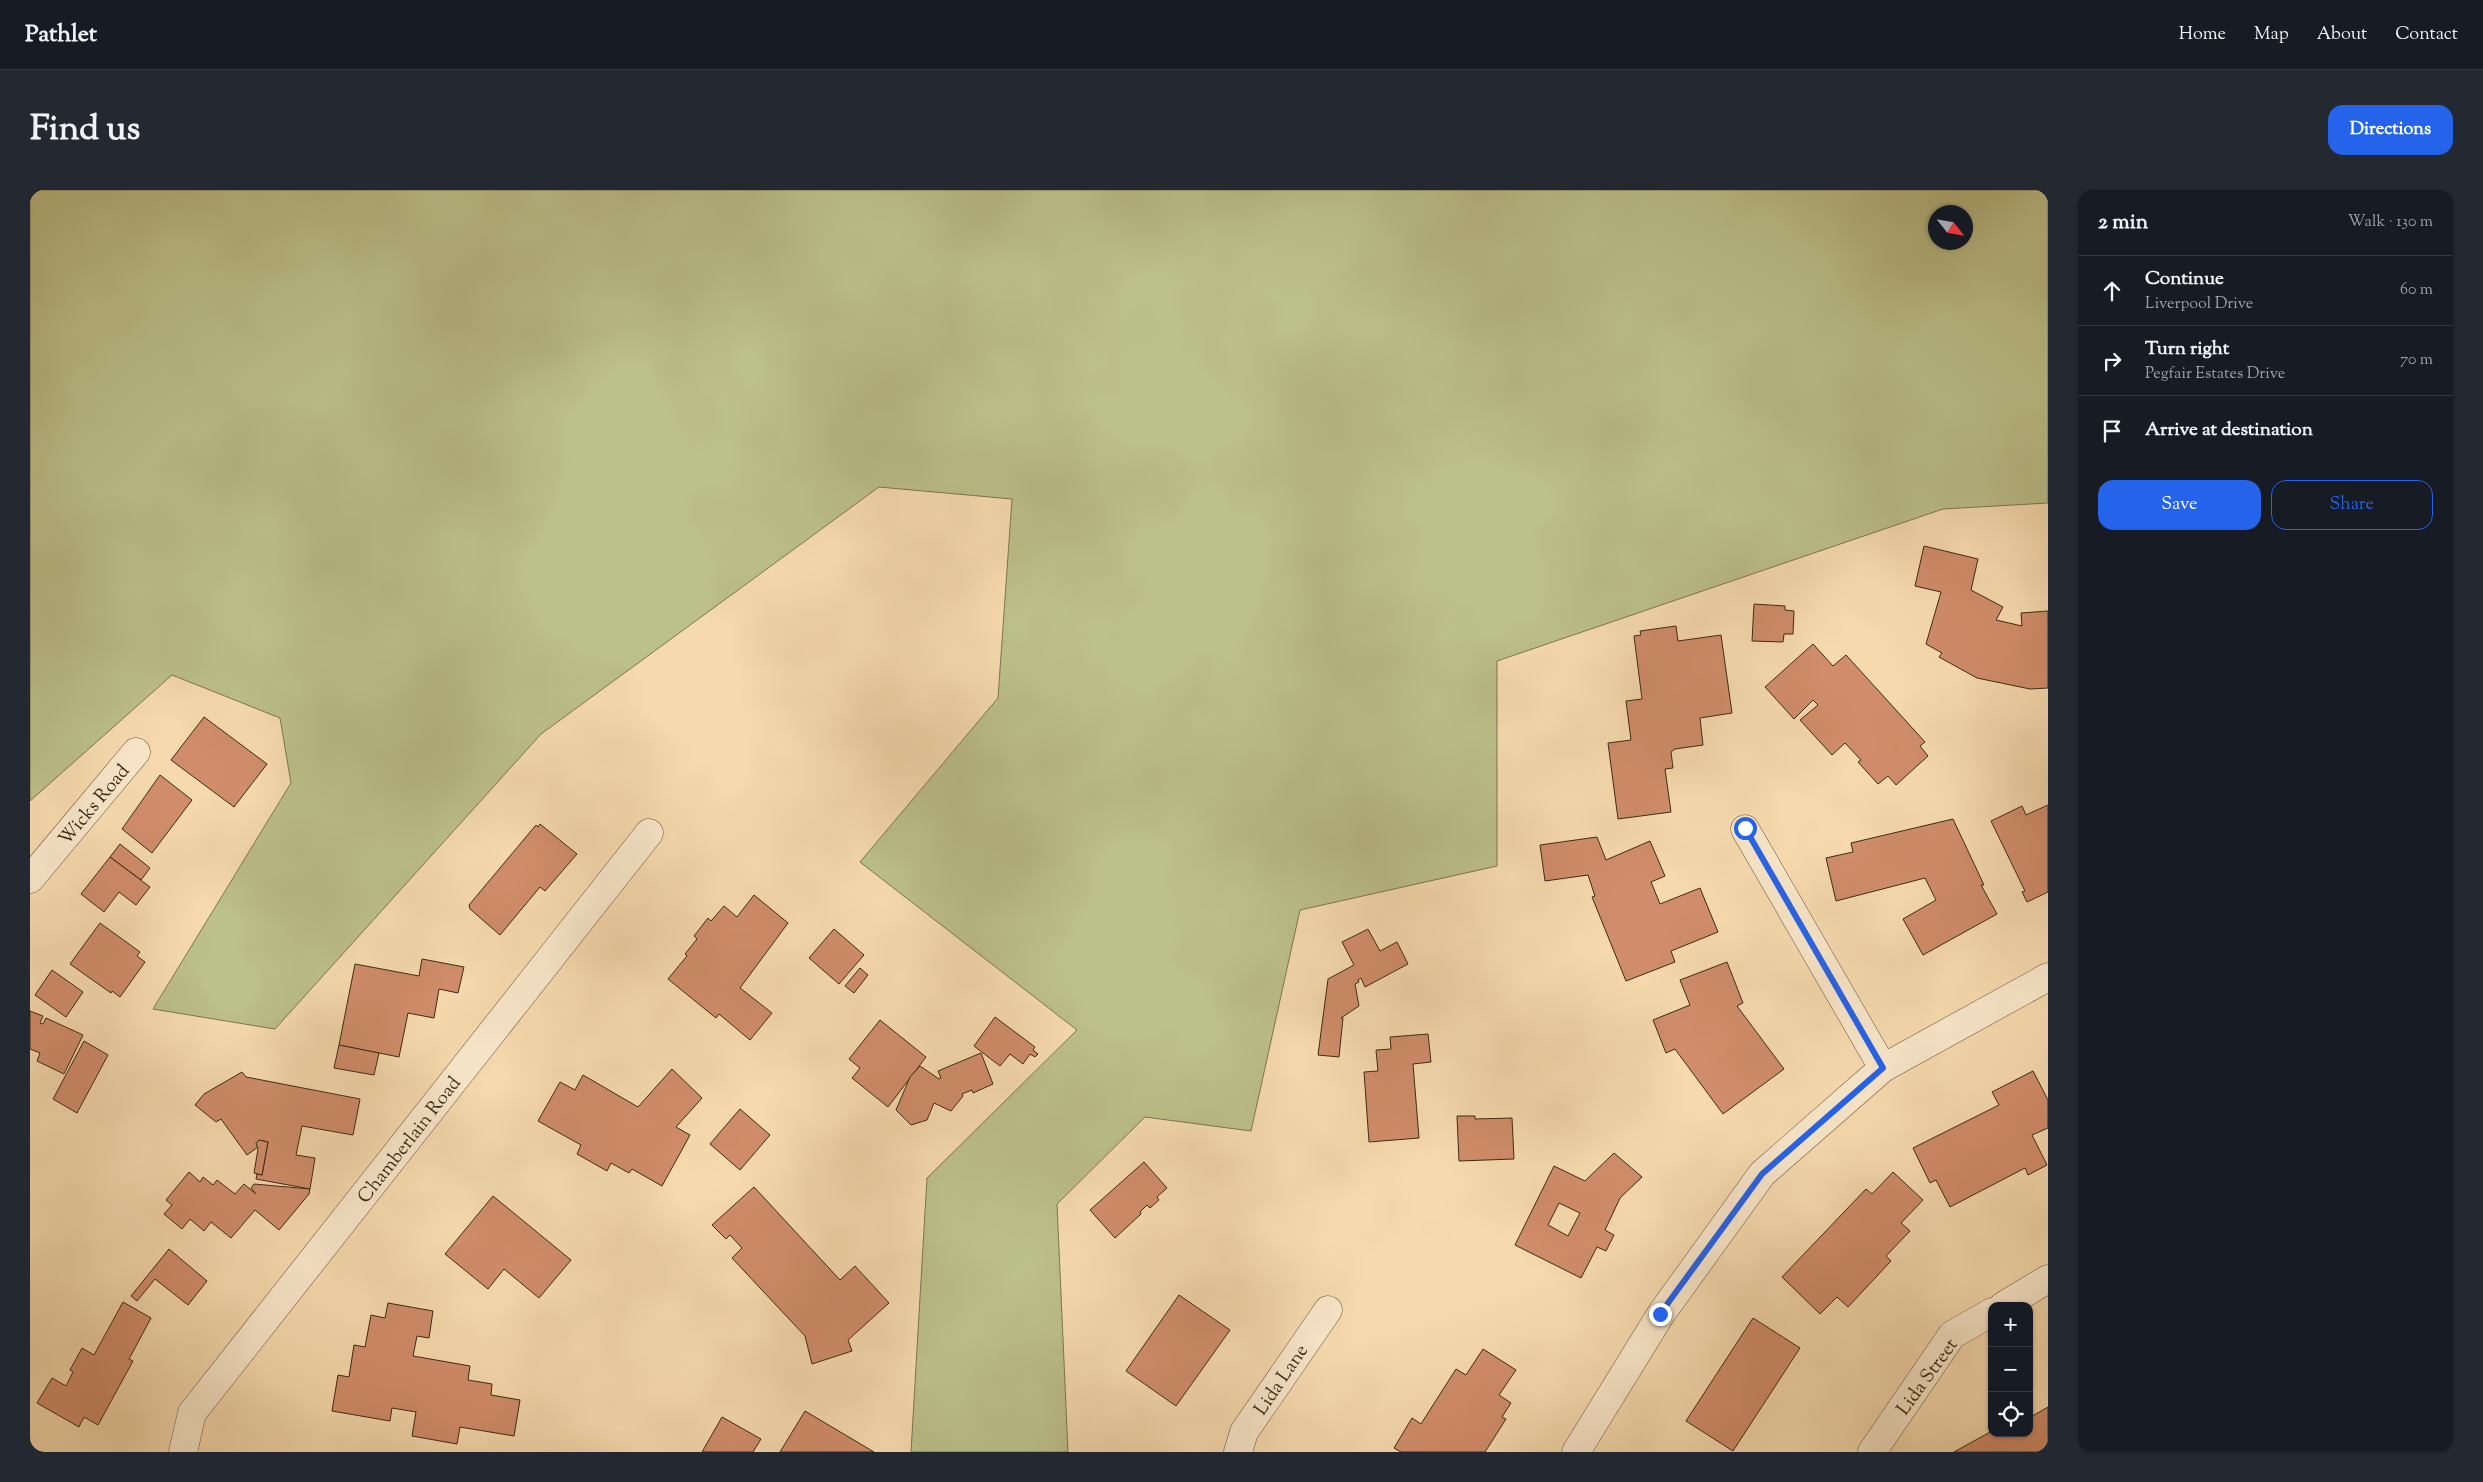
<!DOCTYPE html>
<meta charset="utf-8">
<style>
:root{--surface:#171b24;--page:#242831;--text:#f1f3f6;--muted:#9ea1a6;--line:#363941;--accent:#2563eb}
body{margin:0;font-family:"Sorts Mill Goudy",serif;background:var(--page);color:var(--text)}
.controls{position:absolute;right:15px;bottom:15px;display:grid;overflow:hidden;border-radius:10px;box-shadow:0 1px 4px #0004}
.controls button{width:45px;height:45px;display:grid;place-items:center;padding:0;border:0;border-bottom:1px solid var(--line);background:var(--surface);color:var(--text);font:25px sans-serif}
.compass{position:absolute;left:1898px;top:15px;width:45px;height:45px;border-radius:50%;background:var(--surface);box-shadow:0 1px 4px #0004;rotate:121deg}
.stop{position:absolute;width:15px;height:15px;margin:-11px;border:4px solid #2563eb;border-radius:50%;background:#fff}
.stop.end{background:#2563eb;border-color:#fff;box-shadow:0 1px 5px #0008}
.list{margin:0;padding:0;list-style:none}
h2{display:flex;justify-content:space-between;align-items:center;height:65px;margin:0;padding:0 20px;font-size:21px}
h2 small{font-size:16px;font-weight:400;color:var(--muted)}
.list li{display:grid;grid-template-columns:32px 1fr auto;gap:15px;align-items:center;box-sizing:border-box;height:70px;padding:0 20px;border-top:1px solid var(--line)}
.list b{display:block;font-size:19px;white-space:nowrap}
.list p{margin:0;font-size:16px;white-space:nowrap;color:var(--muted)}
.list em{font-size:16px;font-style:normal;color:var(--muted)}
.actions{display:flex;gap:10px;padding:15px 20px}
.actions a{flex:1;padding:11px 0;border:1px solid var(--accent);border-radius:15px;text-align:center;font-size:18px;color:var(--accent)}
.actions .main{background:var(--accent);color:#fff}
.icon{flex:none;width:28px;height:28px;fill:none;stroke:currentColor;stroke-width:2;stroke-linecap:round;stroke-linejoin:round}
.map{position:relative;flex:none;width:2018px;height:1262px;overflow:hidden;border-radius:15px}
header{display:flex;align-items:center;gap:30px;box-sizing:border-box;height:70px;padding:0 25px;background:var(--surface);border-bottom:1px solid var(--line)}
header strong{font-size:24px}
nav{display:flex;gap:28px;margin-inline-start:auto;font-size:18px}
.intro{display:flex;align-items:center;justify-content:space-between;box-sizing:border-box;height:120px;padding:0 30px}
h1{margin:0;font-size:35px}
.button{padding:12px 22px;border-radius:15px;background:var(--accent);color:#fff;font-size:18px;font-weight:700}
main{display:flex;gap:30px;padding:0 30px}
aside{flex:1;background:var(--surface);border-radius:15px;box-shadow:0 1px 4px #0004}
.map>svg:first-child{display:block}
</style>
<header>
<strong>Pathlet</strong>
<nav><a>Home</a><a>Map</a><a>About</a><a>Contact</a></nav>
</header>
<div class="intro"><h1>Find us</h1><a class="button">Directions</a></div>
<main>
<div class="map">
<svg width="2018" height="1262" viewBox="0 0 2018 1262">
<rect width="100%" height="100%" fill="#f6daae"/>
<filter id="stains"><feTurbulence type="fractalNoise" baseFrequency=".004" numOctaves="4"/><feColorMatrix values="0 0 0 0 .2 0 0 0 0 .09 0 0 0 0 .02 0 0 0 .5 -.17"/></filter>
<radialGradient id="worn" r=".72"><stop offset=".6" stop-color="#630" stop-opacity="0"/><stop offset="1" stop-color="#630" stop-opacity=".3"/></radialGradient>
<path fill="#bcc08a" stroke="#7c7550" fill-rule="evenodd" d="M0 0H2018V313L1913 319 1467 471V676L1270 720 1221 941 1115 927 1027 1014 1038 1262H881L897 988 1047 840 830 672 968 508 982 309 849 297 511 544 245 839 123 819 261 593 250 528 142 485 0 611ZM1906 22H1936V52H1906Z"/>
<g fill="#d18d6b" stroke="#3b2a16" fill-rule="evenodd">
<path d="M1894 356 1948 369 1941 400 1973 417 1966 430 1992 436 1991 423 2018 421V498L2000 499 1947 488 1909 467 1912 463 1896 454 1911 402 1885 396Z"/>
<path d="M1724 414 1755 416V420L1764 421 1763 444H1754L1753 452 1722 451Z"/>
<path d="M1646 436 1648 451 1691 445 1702 523 1670 528 1673 555 1645 559 1641 562 1643 578 1635 579 1641 622 1588 629 1578 553 1601 550 1596 511 1612 509 1604 446 1611 445 1610 441Z"/>
<path d="M1783 454 1803 476 1816 465 1895 552 1890 556 1898 566 1866 595 1858 586 1848 594 1828 572 1831 570 1815 553 1802 565 1770 530 1788 515 1783 510 1764 529 1735 497Z"/>
<path d="M174 527 237 574 204 617 141 570Z"/>
<path d="M130 585 162 610 122 663 92 639Z"/>
<path d="M2018 615V702L1997 712 1992 702 1995 701 1961 631 1992 616 1996 625Z"/>
<path d="M1923 629 1954 695H1951L1967 724 1893 765 1873 729 1906 710 1895 688 1806 711 1796 668 1823 662 1821 653Z"/>
<path d="M510 634 547 664 515 701 510 697 470 745 440 719 439 715 506 635 508 637Z"/>
<path d="M1567 647 1576 670 1620 651 1635 686 1621 692 1630 714 1670 698 1688 742 1641 761 1645 772 1596 791 1562 707 1565 706 1558 685 1515 691 1510 655Z"/>
<path d="M90 654 120 678 111 690 80 667Z"/>
<path d="M80 667 120 697 106 715 89 702 74 722 51 704Z"/>
<path d="M724 705 758 733 710 798 742 823 720 850 689 824 686 828 638 789 657 766 655 764 667 749 664 746 678 728 681 731 694 716 707 727Z"/>
<path d="M70 733 110 762 107 766 115 772 90 807 82 801 81 803 40 774Z"/>
<path d="M804 739 834 765 809 794 779 768Z"/>
<path d="M1338 739 1350 761 1367 752 1378 774 1335 797 1331 788 1328 790 1329 792 1325 794 1329 816 1311 828H1313L1309 867 1288 865 1298 789 1324 775 1312 752Z"/>
<path d="M392 769 434 777 428 803 409 799 404 828 378 823 369 867 309 855 325 774 389 786Z"/>
<path d="M1697 772 1713 813 1707 816 1754 879 1693 924 1645 859 1636 863 1623 830 1660 815 1650 790Z"/>
<path d="M830 778 838 785 824 803 815 796Z"/>
<path d="M22 780 53 802 36 827 5 805Z"/>
<path d="M0 821 13 826 10 833 13 834 16 828 53 845 34 884 7 871 10 863 0 859Z"/>
<path d="M965 827 1005 857 1003 860 1008 864 1005 867 1000 864 993 874 980 864 970 876 944 856Z"/>
<path d="M850 830 896 867 858 917 822 888 830 878 819 869Z"/>
<path d="M1398 844 1401 872 1383 874 1389 948 1339 952 1334 882 1348 881 1346 860 1361 859 1360 847Z"/>
<path d="M54 851 78 865 47 923 23 909Z"/>
<path d="M309 855 349 863 344 885 304 878Z"/>
<path d="M951 863 963 894 943 903 942 900 932 904 933 906 921 921 904 913 897 930 881 935 866 920 880 887 890 876 909 889 911 888 908 881Z"/>
<path d="M642 879 672 908 646 937 660 945 632 996 602 979 599 983 581 973 577 981 547 964 551 955 508 931 530 892 545 900 553 885 608 917Z"/>
<path d="M2003 881 2018 910V938L2002 945 2017 975 1998 985 1995 978 1920 1017 1906 990 1900 993 1883 958 1969 915 1962 902Z"/>
<path d="M212 882 216 887 330 909 323 945 272 936 266 965 285 968 280 999 226 989 227 984 232 985 238 952 229 950 226 953 228 957 217 965 191 929 186 932 165 915 174 904Z"/>
<path d="M710 919 740 945 710 980 680 954Z"/>
<path d="M1427 926H1445V929L1482 928 1484 969 1429 971Z"/>
<path d="M229 950 238 952 232 985 224 983 228 959 226 953Z"/>
<path d="M1584 963 1612 987 1590 1008 1575 1040 1584 1045 1576 1061 1567 1057 1551 1088 1485 1055 1524 976 1555 991ZM1529 1013 1550 1023 1538 1046 1518 1035Z"/>
<path d="M1114 972 1137 998 1127 1007 1129 1010 1120 1018 1117 1015 1110 1022 1111 1024 1085 1048 1060 1020Z"/>
<path d="M159 982 170 992 173 987 183 995 187 990 205 1004 214 994 226 1004 221 998 224 994 280 999 279 1004 249 1040 225 1020 201 1048 181 1032 174 1041 160 1029 152 1039 134 1024 142 1015 136 1010Z"/>
<path d="M1863 982 1893 1010 1871 1033 1880 1041 1856 1066 1861 1071 1818 1117 1807 1107 1790 1124 1752 1087 1836 999 1842 1004Z"/>
<path d="M724 997 810 1090 825 1076 859 1113 818 1150 822 1161 782 1174 775 1146 702 1068 712 1058 700 1045 696 1049 682 1035Z"/>
<path d="M463 1006 541 1070 509 1108 474 1079 458 1099 415 1064Z"/>
<path d="M139 1059 177 1091 158 1115 125 1089 107 1111 101 1106Z"/>
<path d="M1149 1105 1200 1140 1146 1216 1096 1181Z"/>
<path d="M93 1112 121 1128 99 1169 103 1171 68 1235 54 1227 49 1237 7 1213 22 1188 36 1196 43 1182 40 1180 52 1158 64 1165Z"/>
<path d="M358 1113 403 1121 399 1148 387 1146 383 1166 440 1176 438 1190 462 1194 461 1205 490 1210 484 1246 430 1237 427 1254 382 1246 386 1222 362 1218 360 1231 302 1221 308 1185 319 1187 324 1155 335 1157 341 1125 355 1128Z"/>
<path d="M1723 1128 1770 1158 1703 1261 1656 1231Z"/>
<path d="M1453 1159 1486 1180 1469 1205 1481 1213 1472 1227 1476 1229 1455 1262H1371L1364 1258 1382 1228 1391 1234 1426 1179 1436 1185Z"/>
<path d="M2018 1217V1262H1924L1962 1241V1243L1968 1245 1999 1243V1228Z"/>
<path d="M775 1221 844 1262H750Z"/>
<path d="M692 1227 731 1249 723 1262H672Z"/>
</g>
<g fill="none" stroke-linecap="round" stroke-linejoin="round">
<g stroke="#6a563c" stroke-width="29">
<g id="minor">
<path d="M1715 639 1853 878"/>
<path d="M0 689 106 562"/>
<path d="M153 1262 162 1223 619 643"/>
<path d="M1208 1262 1214 1242 1298 1120"/>
<path d="M1546 1262 1631 1124 1732 984 1853 878 2018 787"/>
</g>
</g>
<g stroke="#6a563c" stroke-width="29">
<g id="tertiary">
<path d="M1973 1116 2018 1089"/>
<path d="M1842 1262 1922 1145 1962 1122"/>
</g>
</g>
<use href="#minor" stroke="#f9e7ca" stroke-width="28"/>
<use href="#tertiary" stroke="#f9e7ca" stroke-width="28"/>
</g>
<g fill="none" stroke-linecap="round" stroke-linejoin="round">
<path stroke="#2563eb" stroke-width="6" d="M1630 1124 1732 984 1853 878 1715 638"/>
</g>
<g text-anchor="middle" stroke-width="4.5" stroke-linejoin="round" paint-order="stroke">
<g font-size="19" fill="#3b2a16" stroke="#f9e7ca">
<text transform="translate(63 614) rotate(-50)" y="7">Wicks Road</text>
<text transform="translate(378 949) rotate(-52)" y="7">Chamberlain Road</text>
<text transform="translate(1896 1186) rotate(-54)" y="7">Lida Street</text>
<text transform="translate(1250 1189) rotate(-56)" y="7">Lida Lane</text>
</g>
</g>
<rect width="100%" height="100%" filter="url(#stains)"/>
<rect width="100%" height="100%" fill="url(#worn)"/>
</svg>
<div class="controls">
<button>+</button>
<button>−</button>
<button><svg class="icon" aria-label="locate" viewBox="0 0 24 24"><circle cx="12" cy="12" r="6"/><path d="M12 2v4M12 18v4M2 12h4M18 12h4"/></svg></button>
</div>
<svg class="compass" viewBox="-18 -18 36 36"><path d="M0-13l5 13h-10z" fill="#e53935"/><path d="M0 13l5-13h-10z" fill="#9ea1a6"/></svg>
<div class="stop" style="left:1715px;top:638px"></div>
<div class="stop end" style="left:1630px;top:1124px"></div>
</div>
<aside>
<h2>2 min<small>Walk · 130 m</small></h2>
<ul class="list">
<li><svg class="icon" aria-label="ahead" viewBox="0 0 24 24"><path d="M12 20V5M6 11l6-6 6 6"/></svg><div><b>Continue</b><p>Liverpool Drive</p></div><em>60 m</em></li>
<li><svg class="icon" aria-label="right" viewBox="0 0 24 24"><path d="M7 20v-9h11M14 6l5 5-5 5"/></svg><div><b>Turn right</b><p>Pegfair Estates Drive</p></div><em>70 m</em></li>
<li><svg class="icon" aria-label="arrive" viewBox="0 0 24 24"><path d="M6 21V4h12l-3 4 3 4H6"/></svg><div><b>Arrive at destination</b></div></li>
</ul>
<div class="actions"><a class="main">Save</a><a>Share</a></div>
</aside>
</main>
